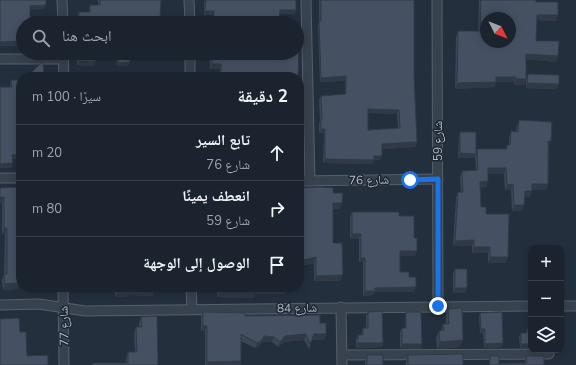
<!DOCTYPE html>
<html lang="ar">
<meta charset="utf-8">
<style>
:root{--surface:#1b232e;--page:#282f3a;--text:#f1f3f6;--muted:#a0a4aa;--line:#39404a}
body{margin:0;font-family:"Nunito Sans","Noto Naskh Arabic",sans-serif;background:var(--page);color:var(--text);direction:rtl}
.controls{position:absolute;right:12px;bottom:12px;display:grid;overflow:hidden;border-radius:8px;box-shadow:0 2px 10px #0003}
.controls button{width:36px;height:36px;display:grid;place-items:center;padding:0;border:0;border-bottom:1px solid var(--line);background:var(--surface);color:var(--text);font:20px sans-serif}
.compass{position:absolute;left:480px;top:12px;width:36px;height:36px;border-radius:50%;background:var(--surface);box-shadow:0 2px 10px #0003;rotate:132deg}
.stop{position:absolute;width:12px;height:12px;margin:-9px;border:3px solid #1a73e8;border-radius:50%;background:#fff}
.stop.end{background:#1a73e8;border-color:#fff;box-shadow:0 1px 4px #0008}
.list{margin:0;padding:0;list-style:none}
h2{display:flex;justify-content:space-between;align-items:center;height:52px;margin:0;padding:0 16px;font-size:17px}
h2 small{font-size:13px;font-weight:400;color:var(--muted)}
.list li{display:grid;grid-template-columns:26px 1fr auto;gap:12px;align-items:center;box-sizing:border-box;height:56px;padding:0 16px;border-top:1px solid var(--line)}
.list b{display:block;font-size:15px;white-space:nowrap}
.list p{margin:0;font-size:13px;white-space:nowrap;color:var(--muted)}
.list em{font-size:13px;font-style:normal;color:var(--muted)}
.icon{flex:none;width:22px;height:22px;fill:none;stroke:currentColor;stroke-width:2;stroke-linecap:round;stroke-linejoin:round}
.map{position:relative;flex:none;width:576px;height:365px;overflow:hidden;direction:ltr}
.search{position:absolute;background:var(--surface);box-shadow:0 2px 10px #0003;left:16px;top:16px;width:288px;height:44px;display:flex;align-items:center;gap:10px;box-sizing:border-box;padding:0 14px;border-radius:22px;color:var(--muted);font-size:15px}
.panel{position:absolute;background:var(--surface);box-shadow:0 2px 10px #0003;left:16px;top:72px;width:288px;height:220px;border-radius:16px;direction:rtl}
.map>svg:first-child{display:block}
</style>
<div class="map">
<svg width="576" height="365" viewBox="0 0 576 365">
<rect width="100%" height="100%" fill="#242f3e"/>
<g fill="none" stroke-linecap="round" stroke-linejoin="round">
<g stroke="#565f6c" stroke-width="11">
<g id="street">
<path d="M62 0 63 23"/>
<path d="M189 0 190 23"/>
<path d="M306 0 310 181"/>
<path d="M437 0 438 306"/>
<path d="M190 53V77"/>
<path d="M63 54 64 77"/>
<path d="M0 59H64"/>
<path d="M0 178H21"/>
<path d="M299 181 438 179"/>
<path d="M63 287 64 365"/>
<path d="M191 287 192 309"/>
<path d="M0 305 39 304 85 311 531 306"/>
<path d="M561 306H576"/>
<path d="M341 307 342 365"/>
<path d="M342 355 549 354"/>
</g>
</g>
<use href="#street" stroke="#38414e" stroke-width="9"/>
</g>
<g fill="#3b4654" fill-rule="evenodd">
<path d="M98 0H161L159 23H129V22H106V23H77V17L79 12H89V9L90 5H98Z"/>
<path d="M205 0 295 14H279V23H212L213 15H204V4Z"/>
<path d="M319 0H414V76L417 142 415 147 382 149 380 160H374L372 164 323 163 324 133H319V124L320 120 319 100 321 96 345 94V81L320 82 318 25 319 21ZM368 113 397 114 398 128 368 130Z"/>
<path d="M479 0H536V2L556 21 537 20 536 41 558 56 556 62 526 59V79L528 74 557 89 526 88V79L524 85H514V82H496L494 87 455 89 456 37 458 31H478Z"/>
<path d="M77 53H96L94 66 77 65Z"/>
<path d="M127 53H158L156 56 130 57 129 65 117 66 116 56 117 54Z"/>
<path d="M202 53H297L298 77H219L220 69H210V55L202 56Z"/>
<path d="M11 80 21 159H13V163L11 168 10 85Z"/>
<path d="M519 120 549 146 548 184 546 190H532L530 197H525L522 211H512L511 190H505L504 174H488V181L486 187H480L481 207 486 214 506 263H488V253H472V246H453L456 197 458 192H461L460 177 462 171 476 170 475 155 474 158H458L459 136 460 132 476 153 477 149H506L507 145H509V137L511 131 516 132 517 126Z"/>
<path d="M21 187 20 284 18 289 3 290 2 280 4 274 5 234H2V203H0V188Z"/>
<path d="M299 188 333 193 340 209H333V243L340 281H314V263L300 266 301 210Z"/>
<path d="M352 212 399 216 414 238 415 256H400V272L409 277 416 287 414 292H375L373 295 363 296V262H359V239H350V217Z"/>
<path d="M455 269 467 288 465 293H453V274Z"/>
<path d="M103 287H154V290L152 296 127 295 126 297H115V289H103Z"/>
<path d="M218 287H287L285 294H255L254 298 217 297Z"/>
<path d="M448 309 460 347 437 349 436 338 439 331H441L443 324H446V316Z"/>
<path d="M203 312 320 323 326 334 324 340H312L309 349 304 340 284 342 278 347 272 342H262L259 346 255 348 241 341V361L240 365H205V331H201V317Z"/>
<path d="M368 312 383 343 382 347 356 348V340L358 335H361L363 328H366V316Z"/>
<path d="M406 312 422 344 421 349 400 348V332L402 328H405V316Z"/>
<path d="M480 313 502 347 484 348 483 333H480L479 317Z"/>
<path d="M531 314V348H520L519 337 521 333H526L527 329H530V316Z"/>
<path d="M141 317 158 365H92L93 363H126V359L128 352H135L134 333 136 327H139V323Z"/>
<path d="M367 355 383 365H365V361Z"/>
<path d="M408 355 463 365H406V361Z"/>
<path d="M490 356 499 364 525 363V360L526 356 544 365H489V360Z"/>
</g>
<g fill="#303945">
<path d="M46 5 44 9 28 10 30 6Z"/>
<path d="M280 10H296L295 14H278Z"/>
<path d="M205 11H214L213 15H204Z"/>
<path d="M537 15H558L556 21 535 20Z"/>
<path d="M106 17H130L129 22H104Z"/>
<path d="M158 19H160L159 23H156Z"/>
<path d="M23 41V46H0V42Z"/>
<path d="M131 53H158L156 56 129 57Z"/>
<path d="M203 53H211L210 55 202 56Z"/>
<path d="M526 54 558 56 556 62 524 59Z"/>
<path d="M79 61H96L94 66 77 65Z"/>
<path d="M130 62 129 65 117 66 118 63Z"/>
<path d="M212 64H221L220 69H210Z"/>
<path d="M346 76 345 81 320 82 321 78Z"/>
<path d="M496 77H516L514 82H496L494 87 455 89 457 83Z"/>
<path d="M516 79H526L524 85H514Z"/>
<path d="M527 83 559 84 557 89 526 88Z"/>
<path d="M368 109 399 110 397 114 366 113Z"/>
<path d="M321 129H325L324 133H319Z"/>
<path d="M548 141H551L549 146H546Z"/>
<path d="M417 142 415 147 381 149 382 144Z"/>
<path d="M460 153 476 154 474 158H458Z"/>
<path d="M21 154V159H11L12 155Z"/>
<path d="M374 156H382L380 160H374L372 164 323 163 325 159Z"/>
<path d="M13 163 11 168H0V164Z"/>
<path d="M488 168H506L504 174H486Z"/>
<path d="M488 181 486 187 478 188 480 182Z"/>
<path d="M513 184 511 190H505L507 185Z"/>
<path d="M532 184H548L546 190H530Z"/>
<path d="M525 191H532L530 197H523Z"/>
<path d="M0 197H4L2 203H0Z"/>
<path d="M333 203H342L340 209H331Z"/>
<path d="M299 205H303L301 210H299Z"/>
<path d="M514 205H524L522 211H512Z"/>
<path d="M4 228H7L5 234H2Z"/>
<path d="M352 234H361L359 239H350Z"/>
<path d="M474 240 472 246H453L455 241Z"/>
<path d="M474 247H490L488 253H472Z"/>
<path d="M400 251H417L415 256H398Z"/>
<path d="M316 257 314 263 300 266 303 260Z"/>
<path d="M490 257H508L506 263H488Z"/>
<path d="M361 258H365L363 262H359Z"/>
<path d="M343 275 340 281H314L316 276Z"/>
<path d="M21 278V284H20L18 289 3 290 5 284Z"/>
<path d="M104 287H115V289H103Z"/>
<path d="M416 287 414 292H375L373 295 363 296 365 291 375 288Z"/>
<path d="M256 288H287L285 294H255L254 298 217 297 220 292Z"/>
<path d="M455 288H467L465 293H453Z"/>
<path d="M128 290H154L152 296 127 295 126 297H115L117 292Z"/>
<path d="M203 326H207L205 331H201Z"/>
<path d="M481 329H485L483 333H480Z"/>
<path d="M306 334 304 340 284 342 278 347 280 342 285 336Z"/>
<path d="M314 334H326L324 340H312L309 349Z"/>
<path d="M264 336 274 337 272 342H262L259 346 255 348 257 343Z"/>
<path d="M463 340 460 347 437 349 440 342Z"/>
<path d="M358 343H383L382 347 356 348Z"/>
<path d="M503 343 502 347 484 348 485 344Z"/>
<path d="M402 344H422L421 349 400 348Z"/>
<path d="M521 344H531V348H520Z"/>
<path d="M241 361 240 365H206L207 362Z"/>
</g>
<g fill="#455162" stroke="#303945" fill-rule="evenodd">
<path d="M0 0H46V5L30 6V23H23V41L0 42Z"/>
<path d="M100 0H161L160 19H158V23H130V17H106V23H79V12H90V5H100Z"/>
<path d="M206 0H296V10H280L279 23H214V11H205Z"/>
<path d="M321 0H414V76L417 142 382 144V156H374V160L325 159V129H321V119H322L321 96 346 94V76L321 78 319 21H321ZM368 109 399 110 400 128 368 130Z"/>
<path d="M481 0H536V2H558V15H537L536 41H559L558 56 526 54V79H516V77H496V82L457 83 458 31H480ZM486 18H510V42H486Z"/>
<path d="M297 47H299L298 77H221V64H212V53H297Z"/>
<rect x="79" y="53" width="17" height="8"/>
<path d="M130 53V62L118 63 117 54Z"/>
<path d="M43 61 44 77H27Z"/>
<path d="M528 74 559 75V84L527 83Z"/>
<path d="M11 80H21V154L12 155 13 163 0 164V87H12Z"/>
<path d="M519 120 552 122 551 141H548V184H532V191H525L524 205H514L513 184 507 185 506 168H488V181L480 182 481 207H486V214H509L508 257H490V247H474V240L455 241 458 192H463L462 171 478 170 477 149H507V145H510L511 131 518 132Z"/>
<path d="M460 132H476V154L460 153Z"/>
<path d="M21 187 20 283 5 284 4 274H7V228H4V197H0V188Z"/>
<path d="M321 187 333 188V193H343L342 203H333V243H342L343 275 316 276V257L303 260V205H299V188Z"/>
<path d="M352 212H399V216H414V238H417V251H400V272H409V277H416V287L375 288V291H365V258H361V234H352Z"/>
<rect x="455" y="269" width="12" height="19"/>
<path d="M117 287H154V290H128V291L117 292Z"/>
<path d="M220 287H287V288H256V292H220Z"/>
<path d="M462 308 463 340 440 342 439 331 444 330 443 324H449L448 309Z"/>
<path d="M382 311 383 343H358V335H363V328H368V312Z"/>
<path d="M203 312 245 313V316L320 315V323H326V334H314L310 344 306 334 285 336 280 342 274 337 264 336 261 341 257 343 241 334V361L207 362V326H203Z"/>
<path d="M406 312H421L422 344H402V328H406Z"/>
<path d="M502 312 503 343 485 344V329H481L480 313Z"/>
<path d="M157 316 158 365H93V363H128V352H137L136 327H142L141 317Z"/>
<path d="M19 318 20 332H26L27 356 48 355V365H0V319Z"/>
<path d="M527 329H531V344H521V333H527Z"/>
<path d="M463 354V365H408V355Z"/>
<rect x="367" y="355" width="16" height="10"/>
<path d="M490 356H499V364L527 363 526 356H544V365H490Z"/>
</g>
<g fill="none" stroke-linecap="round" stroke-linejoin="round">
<path stroke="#1a73e8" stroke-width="5" d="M410 180 438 179V306"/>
</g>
<g text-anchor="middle" stroke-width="3" stroke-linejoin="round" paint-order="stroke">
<g font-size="12" fill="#b4bcc9" stroke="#1d2633">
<text transform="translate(438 141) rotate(-90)" y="4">شارع 59</text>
<text transform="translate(369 180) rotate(-1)" y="4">شارع 76</text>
<text transform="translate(297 308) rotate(-1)" y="4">شارع 84</text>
<text transform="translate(64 326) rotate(-91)" y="4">شارع 77</text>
</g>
</g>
</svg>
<div class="controls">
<button>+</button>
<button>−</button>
<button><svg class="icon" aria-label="layers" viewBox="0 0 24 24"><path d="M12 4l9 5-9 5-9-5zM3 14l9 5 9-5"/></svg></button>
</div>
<svg class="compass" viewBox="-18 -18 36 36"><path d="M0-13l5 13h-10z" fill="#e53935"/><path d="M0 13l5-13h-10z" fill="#a0a4aa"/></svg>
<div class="stop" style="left:410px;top:180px"></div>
<div class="stop end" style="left:438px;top:306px"></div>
<div class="search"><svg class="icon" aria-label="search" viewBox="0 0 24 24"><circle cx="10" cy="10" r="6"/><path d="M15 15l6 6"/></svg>ابحث هنا</div>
<section class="panel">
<h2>2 دقيقة<small>سيرًا · 100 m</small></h2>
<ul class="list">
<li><svg class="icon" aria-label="ahead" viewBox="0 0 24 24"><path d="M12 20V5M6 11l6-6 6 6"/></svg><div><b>تابع السير</b><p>شارع 76</p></div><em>20 m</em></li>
<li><svg class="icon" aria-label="right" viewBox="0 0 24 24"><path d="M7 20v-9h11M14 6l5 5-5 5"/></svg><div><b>انعطف يمينًا</b><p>شارع 59</p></div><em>80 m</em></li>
<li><svg class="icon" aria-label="arrive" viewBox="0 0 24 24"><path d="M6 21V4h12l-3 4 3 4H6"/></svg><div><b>الوصول إلى الوجهة</b></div></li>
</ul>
</section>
</div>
